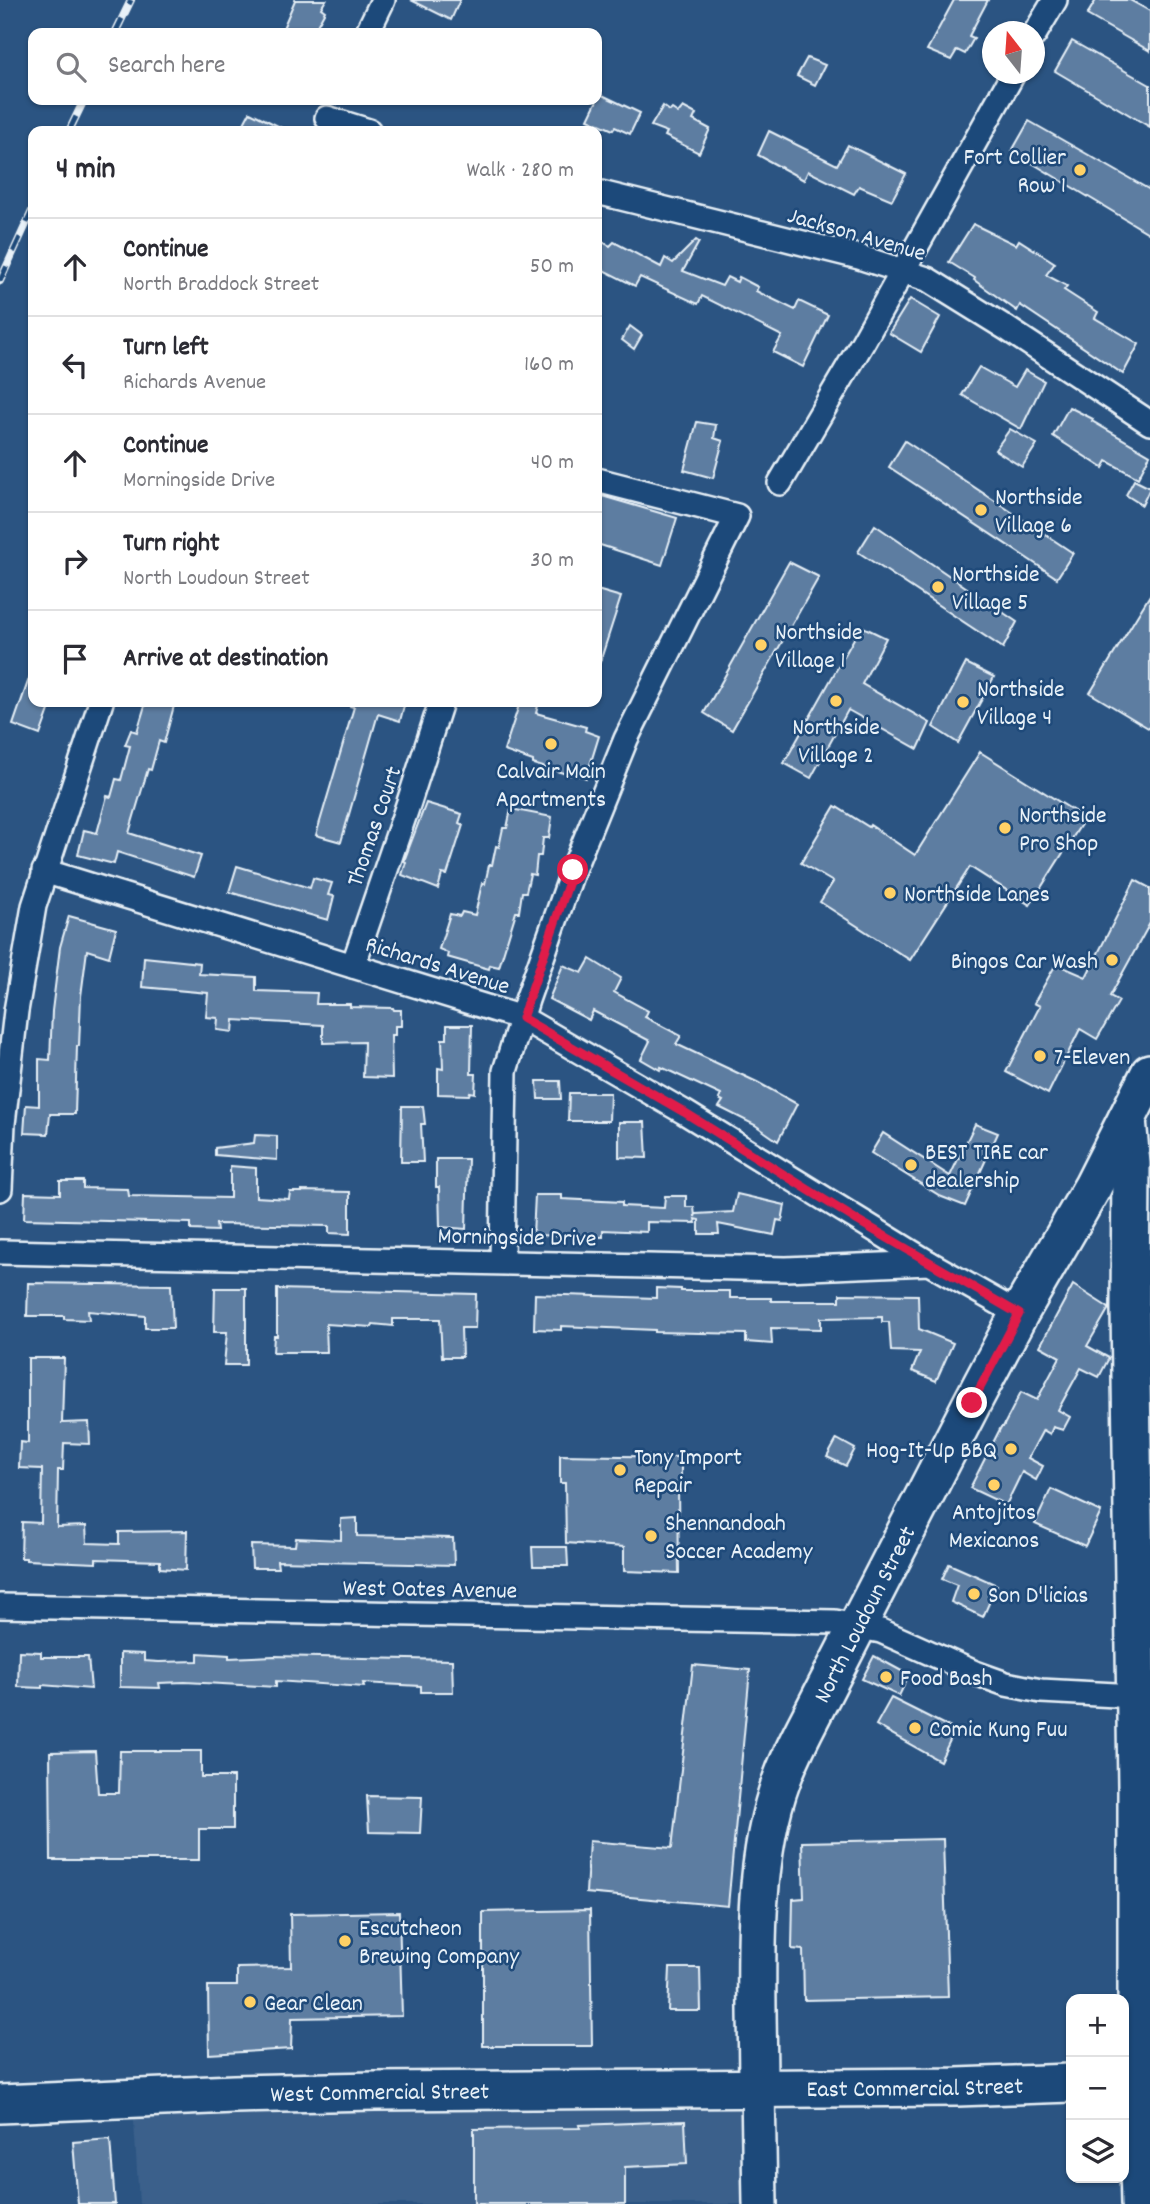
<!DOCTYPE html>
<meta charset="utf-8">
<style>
:root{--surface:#fff;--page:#f7f7f7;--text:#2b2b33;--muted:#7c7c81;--line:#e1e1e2}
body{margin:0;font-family:Dekko,sans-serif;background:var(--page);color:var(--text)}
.controls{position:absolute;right:21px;bottom:21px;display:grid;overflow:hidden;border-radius:14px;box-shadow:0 2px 5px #0004}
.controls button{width:63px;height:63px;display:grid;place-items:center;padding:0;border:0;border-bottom:2px solid var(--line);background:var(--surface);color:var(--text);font:35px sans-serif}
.compass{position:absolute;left:982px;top:21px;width:63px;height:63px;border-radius:50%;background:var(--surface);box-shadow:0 2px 5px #0004;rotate:343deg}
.stop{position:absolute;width:21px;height:21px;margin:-16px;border:5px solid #e11d48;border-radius:50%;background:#fff}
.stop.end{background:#e11d48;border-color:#fff;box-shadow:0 2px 7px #0008}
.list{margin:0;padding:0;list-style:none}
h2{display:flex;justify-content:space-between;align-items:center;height:91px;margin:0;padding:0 28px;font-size:30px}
h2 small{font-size:23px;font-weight:400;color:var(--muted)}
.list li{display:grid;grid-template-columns:46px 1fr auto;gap:21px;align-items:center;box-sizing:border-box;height:98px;padding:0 28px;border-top:2px solid var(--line)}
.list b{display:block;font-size:26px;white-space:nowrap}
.list p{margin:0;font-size:23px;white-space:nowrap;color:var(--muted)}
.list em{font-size:23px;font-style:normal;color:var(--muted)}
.icon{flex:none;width:38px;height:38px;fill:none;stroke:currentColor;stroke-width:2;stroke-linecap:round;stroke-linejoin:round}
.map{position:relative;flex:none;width:1150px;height:2204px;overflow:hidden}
.search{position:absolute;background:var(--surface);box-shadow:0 2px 5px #0004;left:28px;top:28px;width:574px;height:77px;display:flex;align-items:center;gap:18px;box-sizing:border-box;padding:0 24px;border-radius:14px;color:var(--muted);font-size:26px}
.panel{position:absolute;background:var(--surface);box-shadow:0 2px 5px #0004;left:28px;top:126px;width:574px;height:581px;border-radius:14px}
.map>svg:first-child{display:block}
</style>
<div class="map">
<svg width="1150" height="2204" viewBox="0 0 1150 2204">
<rect width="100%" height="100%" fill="#2b5482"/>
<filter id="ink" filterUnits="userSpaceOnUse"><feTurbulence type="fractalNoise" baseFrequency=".0143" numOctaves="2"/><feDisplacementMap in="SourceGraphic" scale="14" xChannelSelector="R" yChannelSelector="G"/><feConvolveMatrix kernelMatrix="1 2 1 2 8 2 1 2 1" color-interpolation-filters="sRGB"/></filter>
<g filter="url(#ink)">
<path fill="#3a608b" d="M741 2096 744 2204H139L133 2105Z"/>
<g fill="#5d7da1" stroke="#e8f1f8" stroke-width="2">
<path d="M295 0H326L321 8 325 11 313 33H281Z"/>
<path d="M411 0H460L451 20Z"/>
<path d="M954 0H988L969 36 974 38 965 54 957 50 951 60 927 50Z"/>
<path d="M1096 0H1130L1150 11V51L1087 15Z"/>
<path d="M1072 41 1150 85V127L1055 71Z"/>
<path d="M807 58 825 65 815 85 797 76Z"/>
<path d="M600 94 640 113 630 134 615 127 613 130 588 119Z"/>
<path d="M663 106 670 111 672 109 678 113 683 107 696 114 693 120 710 129 699 153 665 136 667 132 651 126Z"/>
<path d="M250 112 288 131H240Z"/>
<path d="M1029 121 1150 190V234L1012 151Z"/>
<path d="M769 131 837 165 848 145 906 174 892 200 859 186 854 194 808 171 804 180 758 155Z"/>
<path d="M973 224 1016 245 1019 240 1055 263 1046 275 1067 286 1064 290 1098 312 1095 318 1139 344 1123 374 1020 305 1017 311 974 280 975 278 949 262Z"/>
<path d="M597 239 610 246 614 242 661 267 665 258 673 263 696 240 699 242 683 271 722 286 727 277 737 282 739 277 758 287 756 291 795 310 799 301 828 315 803 367 773 352 782 336 702 296 698 304 640 277 635 286 597 267Z"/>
<path d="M910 299 940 317 921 352 889 333Z"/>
<path d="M630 326 642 335 634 349 622 340Z"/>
<path d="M979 367 1015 387 1025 370 1044 381 1021 429 962 395Z"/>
<path d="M1069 407 1093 419 1092 421 1150 455 1138 478 1107 461 1103 468 1053 436Z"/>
<path d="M697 422 716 425 714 438 723 441 713 478 684 470Z"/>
<path d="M1010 429 1037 444 1022 467 995 450Z"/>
<path d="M905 441 1073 553 1057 578 889 467Z"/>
<path d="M1134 480 1150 488 1142 505 1126 495Z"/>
<path d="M602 496 677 518 662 565 597 544V513Z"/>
<path d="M875 525 1017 622 1003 648 858 552Z"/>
<path d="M789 562 819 577 732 730 704 713Z"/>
<path d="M597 590 621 597 600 662 597 661Z"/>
<path d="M1150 595V729L1090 693Z"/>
<path d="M861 626 886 638 862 684 930 723 918 749 848 710 811 778 784 763Z"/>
<path d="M966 663 994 677 958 743 933 727Z"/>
<path d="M31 673H33V702H52L40 735 13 725Z"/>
<path d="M146 702H175L164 743 159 741 151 770 148 769 129 833 201 856 194 877 117 852 114 864 78 855 84 830 97 833 107 796 111 797 116 779 121 780 130 746 125 745 131 730 137 732Z"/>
<path d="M350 702H405L400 721 378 714 341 842 316 835 354 707 350 706Z"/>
<path d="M520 702H539L536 713 586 727 585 731 599 736 586 778 571 773 570 775 533 764V761L504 751Z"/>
<path d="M980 752 1085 818 1030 905 970 867 910 960 820 902 833 882 801 863 835 806 869 827 870 825 915 855Z"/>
<path d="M426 803 462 814 459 823 463 825 447 875 442 874 438 889 402 875 406 862 404 861Z"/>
<path d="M511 809 552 817 549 838H543L541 856H537L535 875 530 874 526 892H522L519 912H516L499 967 490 965 489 969 447 957 448 953 439 949 450 914 460 916 462 912 475 915 482 883 485 884 489 865H492L496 846 499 847 503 828H507Z"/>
<path d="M237 866 310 888 313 878 332 883 328 895 334 896 328 920 229 892Z"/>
<path d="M1135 880 1150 888V923L1110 996 1119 1001 1097 1039 1080 1029 1048 1094 1006 1072 1040 1006 1034 1003 1056 964 1086 977Z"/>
<path d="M69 916 116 929 109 957 87 950 81 996 79 1046H77L75 1114H50L48 1134 24 1133 26 1105 39 1106V1059L50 1060 52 1011 60 947Z"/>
<path d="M144 957 200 963 199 974 256 977V991L317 993 316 1004H350V1007L393 1008 394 1010H401V1026H395V1035H391L392 1078 363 1077 364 1042 323 1043V1025L234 1020 233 1032 217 1030 218 1018 206 1017 208 993 142 987Z"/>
<path d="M590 959 621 978 614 992 648 1011 645 1017 681 1036 676 1044 757 1082 797 1104 778 1141 755 1125 719 1107 723 1101 719 1099 721 1095 661 1067 660 1070 641 1059 650 1041 593 1011 589 1020 549 999 563 965 582 973Z"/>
<path d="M447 1025H472L471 1074H476L475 1093 470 1092 469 1095 438 1094V1068L443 1069 442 1039H447Z"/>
<path d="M537 1081H560L561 1099H538Z"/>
<path d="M569 1093H610L609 1121H568Z"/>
<path d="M402 1106H423L425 1124H421L423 1162H401Z"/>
<path d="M619 1122H645L647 1158 619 1157Z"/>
<path d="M975 1124 998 1133 965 1206 942 1197 871 1153 883 1133 950 1176Z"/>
<path d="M255 1135 277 1136V1160L215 1155V1148L254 1143Z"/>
<path d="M436 1159H468L466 1229 440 1227 439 1187H436Z"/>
<path d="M230 1166 256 1168V1197L289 1199 290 1192H302V1191L350 1192V1234L329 1233V1226L216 1224 217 1231 191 1230V1223L24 1219 25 1193 60 1194V1181H83V1188L128 1189 129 1196 230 1198Z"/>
<path d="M737 1194 785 1205 782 1221 777 1220 774 1235 718 1224 719 1234H699V1220L695 1219 696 1223 647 1222V1232L603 1230V1237L533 1235 535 1195H562V1199L622 1202V1206L664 1208 665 1196H686V1207H694L695 1217 696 1214 733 1212Z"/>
<path d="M28 1283 171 1285 173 1328H145V1316L88 1311 89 1320 64 1319V1316H27Z"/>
<path d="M1073 1285 1109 1308 1087 1346 1109 1358 1099 1377 1081 1368 1058 1410 1070 1417 1063 1430 1053 1427 1050 1434 1043 1430 1028 1458 1043 1466 1036 1480 1022 1472 1006 1505 970 1488 1001 1427H1003L1021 1392 1037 1400 1060 1357 1040 1346Z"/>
<path d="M215 1288H246V1365H224L227 1332H214Z"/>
<path d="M656 1288 681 1289V1291H730V1298H771V1301H840V1294L918 1295 919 1329 953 1343 936 1381 912 1371 920 1352 891 1351 889 1322H882V1317L821 1318V1329L771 1328 772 1344 746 1342V1334L655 1332V1330L561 1326V1330L534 1329 535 1294 656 1298Z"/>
<path d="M277 1289 476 1294 475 1328H461L462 1357H442L440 1319H393V1326L373 1324 372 1327 326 1324 327 1352H273L274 1336H277Z"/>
<path d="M28 1358H64L62 1423 89 1422 90 1444 64 1443 63 1470H58L57 1527 86 1526 87 1543 119 1544V1532L187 1531 186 1570 160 1568V1561L96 1559V1563L26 1560V1558H21L22 1522 41 1523 42 1469 19 1468 20 1442 28 1443Z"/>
<path d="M837 1439 855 1449 846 1466 827 1457Z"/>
<path d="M560 1455 681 1457V1485H678L679 1573 624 1571V1547L566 1543 565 1483H560Z"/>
<path d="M1051 1489 1101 1512 1085 1546 1035 1524Z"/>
<path d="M357 1518V1536L453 1538 454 1565 277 1561 278 1568H252L251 1545 295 1546 296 1538 341 1540V1519Z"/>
<path d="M532 1547H567L568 1566H533Z"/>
<path d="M949 1564 997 1585 983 1617 951 1602 957 1585 942 1579Z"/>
<path d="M19 1651 41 1652V1657H88L91 1689 42 1685V1688L18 1687Z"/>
<path d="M120 1653 144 1654V1661L159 1662 198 1661V1653L229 1655V1658L274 1656 452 1660 453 1692H421V1686L363 1683 364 1687 276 1681V1687L185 1682 159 1683 160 1688 120 1687Z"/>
<path d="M874 1656 909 1675 899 1696 862 1679Z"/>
<path d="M693 1665 750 1670 728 1906 586 1893 589 1841 672 1848Z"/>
<path d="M891 1698 955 1730 940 1761 876 1725Z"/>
<path d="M95 1751 98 1793H119L120 1751H201V1777H233V1829H199V1860H51L50 1752Z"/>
<path d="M367 1796 422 1797 420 1833 369 1832Z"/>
<path d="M943 1839 948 1997 804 2000 803 1950 792 1949 793 1899 804 1898 802 1842Z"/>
<path d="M590 1910 592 2046H483V1912Z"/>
<path d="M399 1912 402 2016 292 2018 291 2049 209 2054 208 1986H237V1968L291 1967 290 1914Z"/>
<path d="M670 1968H700L701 2011H668Z"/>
<path d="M685 2121 687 2164 625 2167V2204H474V2129L580 2128 579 2125Z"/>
<path d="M110 2139 115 2204H78L73 2142Z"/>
</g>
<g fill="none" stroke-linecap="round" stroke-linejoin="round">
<g stroke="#e8f1f8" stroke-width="28">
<g id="street">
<path d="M367 33 383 0"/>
<path d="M1034 35 1055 0"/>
<path d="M327 118 369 131"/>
<path d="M597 192 859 257 927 279 1006 328 1150 423"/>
<path d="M780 483 863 342 1013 74"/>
<path d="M44 871 522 1018 684 1112 929 1263"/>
<path d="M353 966 409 802 441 702"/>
<path d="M0 1189 3 1124 16 1011 34 906 101 702"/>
<path d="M0 1252 786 1269 929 1263 1019 1314"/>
<path d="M502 1261 505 1071 527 1000 573 870 626 739 737 516 597 480"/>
<path d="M0 1606 835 1622 881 1631 975 1673 1006 1684 1041 1691 1135 1696"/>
</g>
</g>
<g stroke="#e8f1f8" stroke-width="38">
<path id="secondary" d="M758 2087 760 2204"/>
</g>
<g stroke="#e8f1f8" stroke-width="42">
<g id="primary">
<path d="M1127 1119 1131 1164 1130 1309 1137 1786V2081L1140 2204"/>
<path id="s1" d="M758 2087C758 1991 748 1870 782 1779 788 1762 796 1746 804 1730L972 1403 1019 1314 1093 1186 1150 1073"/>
<path id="s2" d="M0 2104 234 2094 375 2091 957 2087 1071 2083"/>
</g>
</g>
<use href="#street" stroke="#1f4a7a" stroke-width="23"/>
<use href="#secondary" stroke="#1f4a7a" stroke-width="33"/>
<use href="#primary" stroke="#1f4a7a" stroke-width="37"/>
<g stroke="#e8f1f8" stroke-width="8">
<g id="rail">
<path d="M115 33 131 0"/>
<path d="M69 131 84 100"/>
<path d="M0 281 33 209"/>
</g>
</g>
<use href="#rail" stroke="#1f4a7a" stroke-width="5" stroke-dasharray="16" stroke-linecap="butt"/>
</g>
</g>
<g fill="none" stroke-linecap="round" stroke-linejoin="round" filter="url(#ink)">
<path stroke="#e11d48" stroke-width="9" d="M573 870 522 1018 684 1112 855 1219 1019 1314 972 1403"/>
</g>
<g fill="#ffd166" stroke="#1f4a7a" stroke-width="2.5">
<circle cx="1080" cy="170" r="7"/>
<circle cx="981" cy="510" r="7"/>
<circle cx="938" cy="587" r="7"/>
<circle cx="761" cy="645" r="7"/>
<circle cx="836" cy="701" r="7"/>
<circle cx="963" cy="702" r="7"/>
<circle cx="551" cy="744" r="7"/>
<circle cx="1005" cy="828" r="7"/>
<circle cx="890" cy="893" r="7"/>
<circle cx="1112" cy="960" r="7"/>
<circle cx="1040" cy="1056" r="7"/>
<circle cx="911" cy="1165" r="7"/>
<circle cx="1011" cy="1449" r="7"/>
<circle cx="620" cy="1470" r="7"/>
<circle cx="994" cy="1485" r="7"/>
<circle cx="651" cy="1536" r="7"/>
<circle cx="974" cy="1594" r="7"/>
<circle cx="886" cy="1677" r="7"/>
<circle cx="915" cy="1728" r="7"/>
<circle cx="345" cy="1941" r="7"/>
<circle cx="250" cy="2002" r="7"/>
</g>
<g text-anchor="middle" stroke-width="5" stroke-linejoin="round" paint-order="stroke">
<g font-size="24" fill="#e8f1f8" stroke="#1f4a7a" text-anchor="start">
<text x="1066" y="164" text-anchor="end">Fort Collier<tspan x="1066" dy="28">Row 1</tspan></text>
<text x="995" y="504">Northside<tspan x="995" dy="28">Village 6</tspan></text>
<text x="952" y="581">Northside<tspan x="952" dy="28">Village 5</tspan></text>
<text x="775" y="639">Northside<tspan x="775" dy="28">Village 1</tspan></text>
<text x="977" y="696">Northside<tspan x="977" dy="28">Village 4</tspan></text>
<text x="836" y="734" text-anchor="middle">Northside<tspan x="836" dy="28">Village 2</tspan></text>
<text x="551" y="778" text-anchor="middle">Calvair Main<tspan x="551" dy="28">Apartments</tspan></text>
<text x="1019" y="822">Northside<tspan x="1019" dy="28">Pro Shop</tspan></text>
<text x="904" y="901">Northside Lanes</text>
<text x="1098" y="968" text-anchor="end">Bingos Car Wash</text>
<text x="1054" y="1064">7-Eleven</text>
<text x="925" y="1159">BEST TIRE car<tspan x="925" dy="28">dealership</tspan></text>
<text x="997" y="1457" text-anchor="end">Hog-It-Up BBQ</text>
<text x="634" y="1464">Tony Import<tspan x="634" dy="28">Repair</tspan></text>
<text x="994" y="1519" text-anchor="middle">Antojitos<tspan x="994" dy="28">Mexicanos</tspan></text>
<text x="665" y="1530">Shennandoah<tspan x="665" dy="28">Soccer Academy</tspan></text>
<text x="988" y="1602">Son D'licias</text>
<text x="900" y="1685">Food Bash</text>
<text x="929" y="1736">Comic Kung Fuu</text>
<text x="359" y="1935">Escutcheon<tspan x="359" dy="28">Brewing Company</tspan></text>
<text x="264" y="2010">Gear Clean</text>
</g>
<g font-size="24" fill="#e8f1f8" stroke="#1f4a7a">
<text transform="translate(857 233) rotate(16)" y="8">Jackson Avenue</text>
<text transform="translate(373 826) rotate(-71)" y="8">Thomas Court</text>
<text transform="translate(438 964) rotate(17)" y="8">Richards Avenue</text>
<text transform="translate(517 1236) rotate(1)" y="8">Morningside Drive</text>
<text transform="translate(430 1588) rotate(1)" y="8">West Oates Avenue</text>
<text dy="8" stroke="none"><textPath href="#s1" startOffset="495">North Loudoun Street</textPath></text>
<text dy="8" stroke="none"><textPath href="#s2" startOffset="915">East Commercial Street</textPath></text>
<text dy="8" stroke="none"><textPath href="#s2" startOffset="380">West Commercial Street</textPath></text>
</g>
</g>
</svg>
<div class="controls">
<button>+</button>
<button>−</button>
<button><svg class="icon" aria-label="layers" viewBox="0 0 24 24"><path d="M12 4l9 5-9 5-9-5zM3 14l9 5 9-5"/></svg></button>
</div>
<svg class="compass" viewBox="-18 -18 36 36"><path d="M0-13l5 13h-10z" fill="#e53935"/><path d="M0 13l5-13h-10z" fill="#7c7c81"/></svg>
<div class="stop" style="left:573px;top:870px"></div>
<div class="stop end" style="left:972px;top:1403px"></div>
<div class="search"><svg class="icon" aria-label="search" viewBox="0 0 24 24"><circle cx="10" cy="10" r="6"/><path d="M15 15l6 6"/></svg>Search here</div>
<section class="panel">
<h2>4 min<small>Walk · 280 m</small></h2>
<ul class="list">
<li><svg class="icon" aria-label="ahead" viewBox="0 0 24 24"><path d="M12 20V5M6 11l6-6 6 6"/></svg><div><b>Continue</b><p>North Braddock Street</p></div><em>50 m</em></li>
<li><svg class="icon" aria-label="left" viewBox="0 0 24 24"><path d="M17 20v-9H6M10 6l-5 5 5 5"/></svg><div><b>Turn left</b><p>Richards Avenue</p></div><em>160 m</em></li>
<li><svg class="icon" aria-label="ahead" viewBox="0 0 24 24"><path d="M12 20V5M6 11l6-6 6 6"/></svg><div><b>Continue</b><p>Morningside Drive</p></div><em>40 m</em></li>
<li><svg class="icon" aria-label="right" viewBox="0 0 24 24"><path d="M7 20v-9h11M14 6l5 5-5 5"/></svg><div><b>Turn right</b><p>North Loudoun Street</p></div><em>30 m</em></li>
<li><svg class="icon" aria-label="arrive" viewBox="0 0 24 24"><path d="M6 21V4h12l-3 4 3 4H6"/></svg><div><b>Arrive at destination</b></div></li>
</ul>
</section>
</div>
